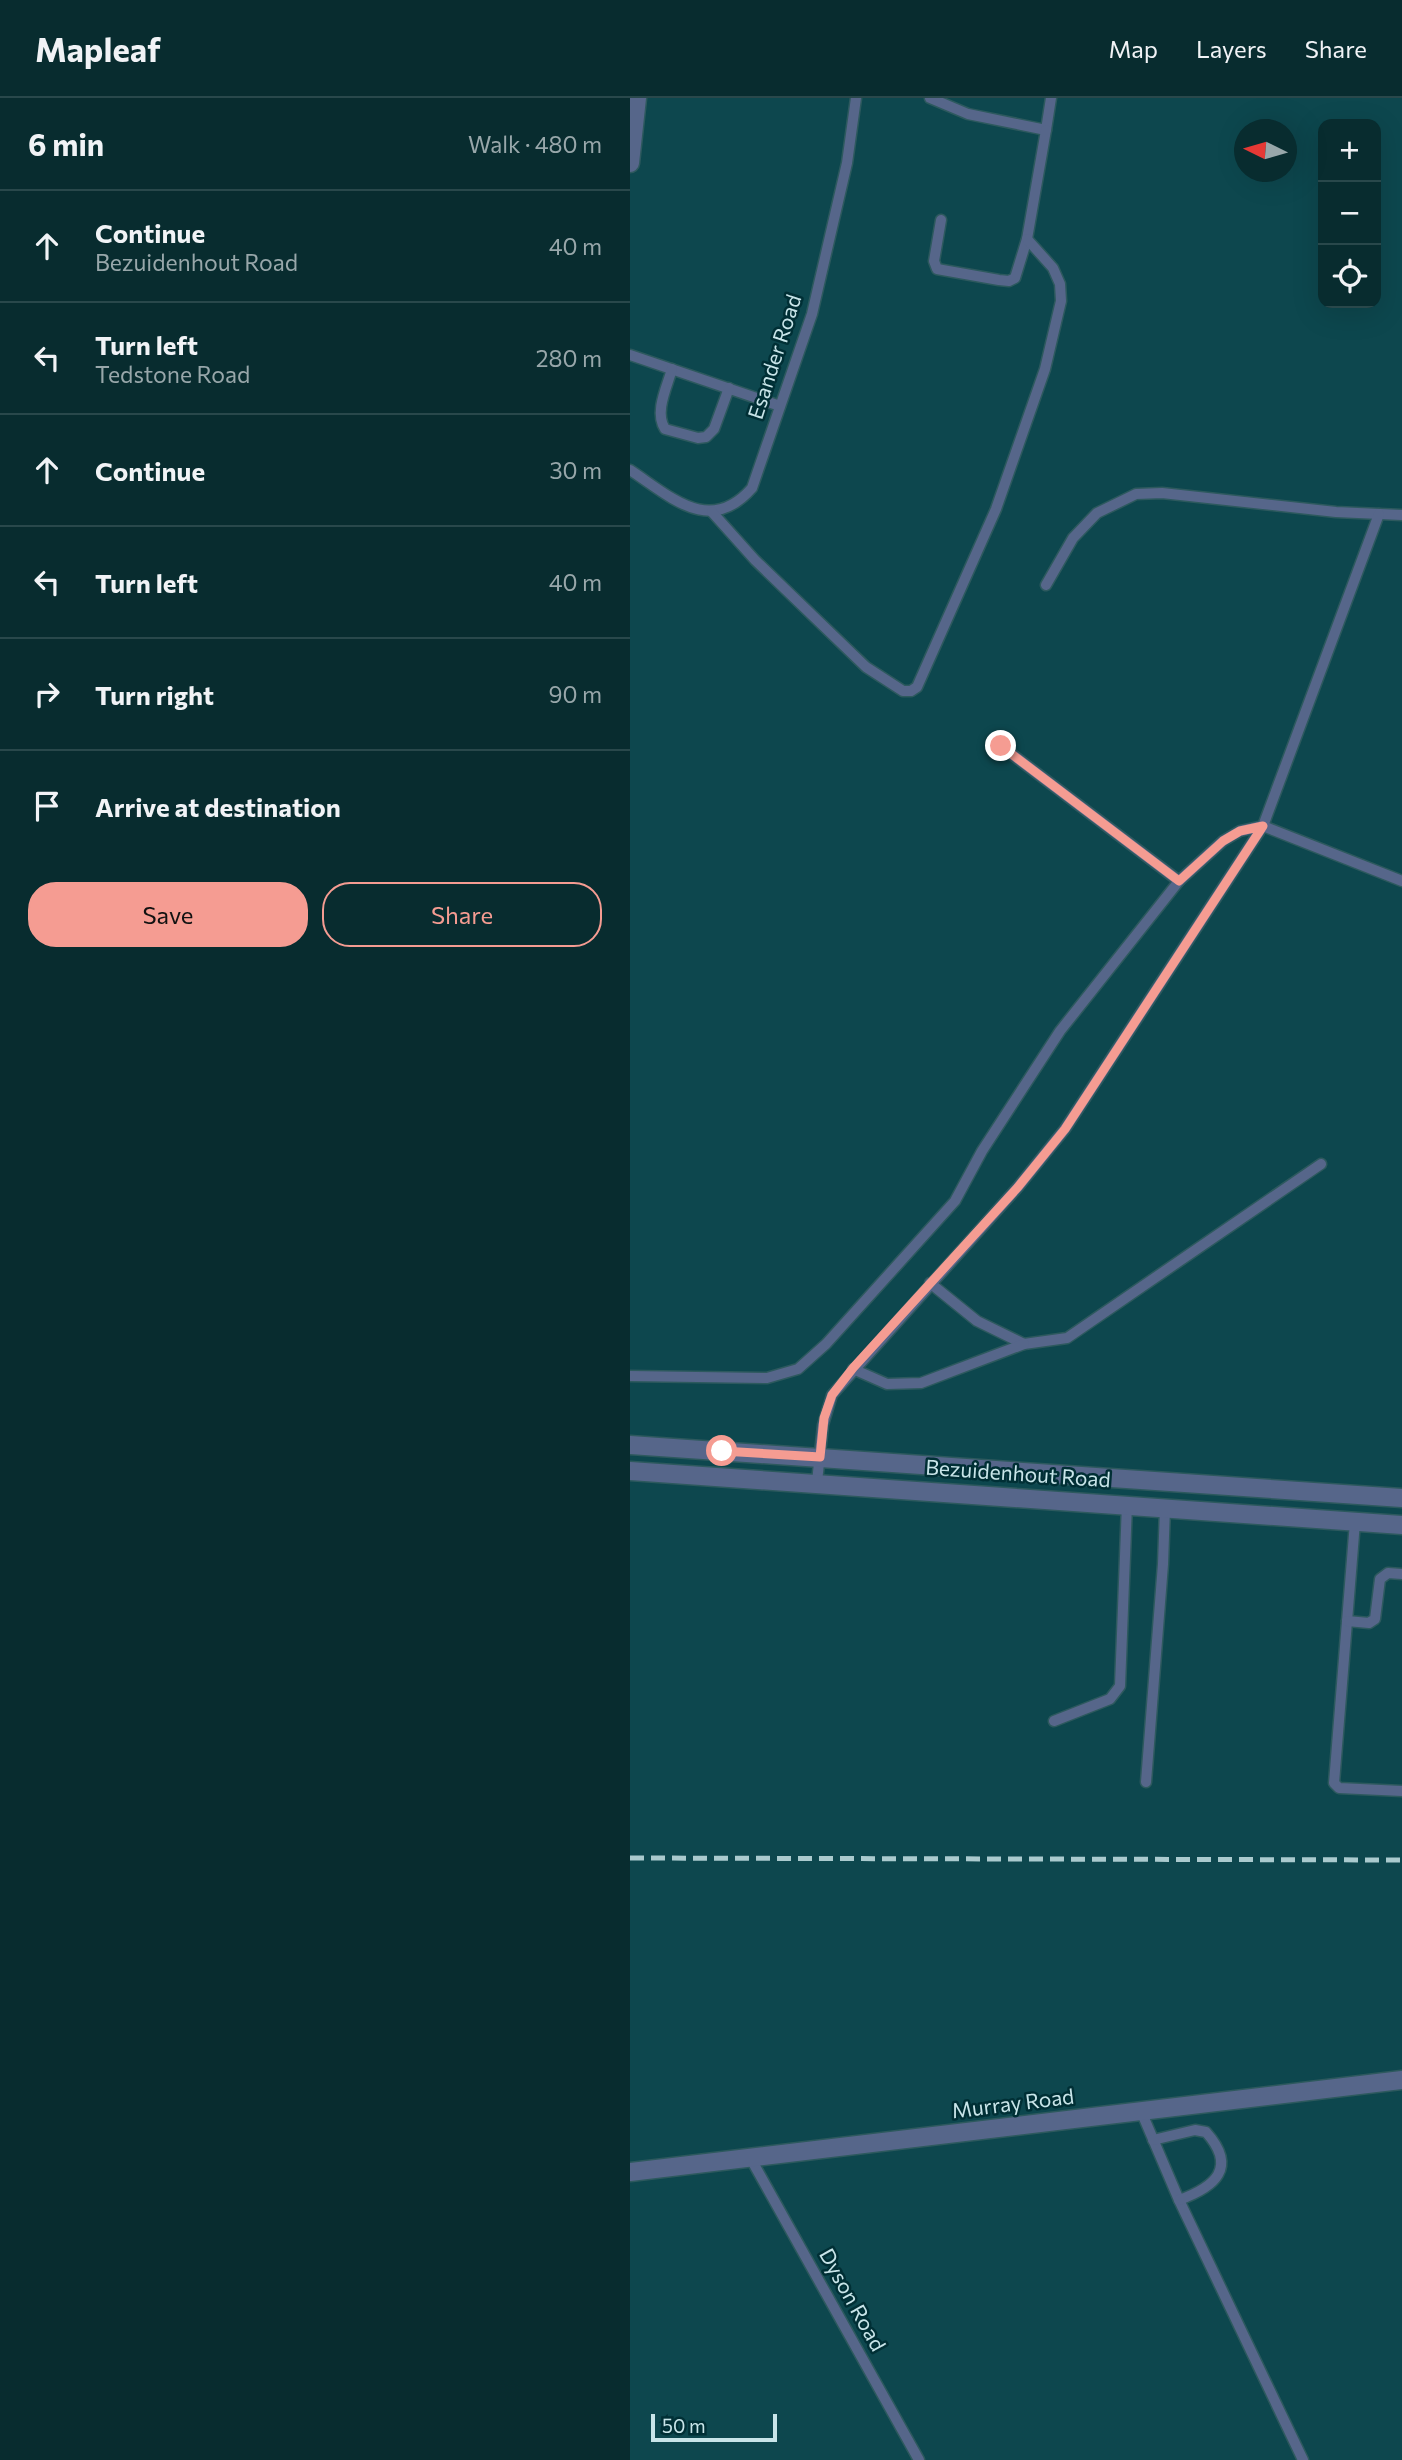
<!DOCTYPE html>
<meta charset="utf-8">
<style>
:root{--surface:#082c2f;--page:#16383b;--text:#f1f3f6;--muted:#98a7aa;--line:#29484b;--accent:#f59c92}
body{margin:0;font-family:Commissioner,sans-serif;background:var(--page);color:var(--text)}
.controls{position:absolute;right:21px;top:21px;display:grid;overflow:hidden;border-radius:14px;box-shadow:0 7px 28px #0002}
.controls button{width:63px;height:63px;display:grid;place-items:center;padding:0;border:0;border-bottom:2px solid var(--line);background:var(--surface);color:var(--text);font:35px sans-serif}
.compass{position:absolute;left:604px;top:21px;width:63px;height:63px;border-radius:50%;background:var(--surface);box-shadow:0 7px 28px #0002;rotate:275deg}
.scale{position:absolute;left:21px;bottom:18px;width:126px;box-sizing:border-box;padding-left:7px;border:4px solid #c8e5e9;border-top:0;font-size:19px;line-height:24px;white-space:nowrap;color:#c8e5e9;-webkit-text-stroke:5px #002f35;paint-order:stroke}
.stop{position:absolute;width:21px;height:21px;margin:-16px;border:5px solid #f59c92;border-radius:50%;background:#fff}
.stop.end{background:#f59c92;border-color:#fff;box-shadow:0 2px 7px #0008}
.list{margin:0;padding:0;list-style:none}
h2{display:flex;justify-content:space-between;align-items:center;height:91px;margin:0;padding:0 28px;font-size:30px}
h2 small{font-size:23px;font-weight:400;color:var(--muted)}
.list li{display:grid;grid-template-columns:46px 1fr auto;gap:21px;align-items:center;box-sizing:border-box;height:112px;padding:0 28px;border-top:2px solid var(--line)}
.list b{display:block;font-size:26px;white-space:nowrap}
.list p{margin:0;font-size:23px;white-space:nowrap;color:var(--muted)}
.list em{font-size:23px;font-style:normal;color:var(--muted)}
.actions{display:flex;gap:14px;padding:21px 28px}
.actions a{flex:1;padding:16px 0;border:2px solid var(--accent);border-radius:28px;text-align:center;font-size:24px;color:var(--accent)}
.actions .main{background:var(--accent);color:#111}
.icon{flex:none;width:38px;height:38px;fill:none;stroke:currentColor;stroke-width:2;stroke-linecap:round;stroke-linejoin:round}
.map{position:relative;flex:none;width:772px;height:2362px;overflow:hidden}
header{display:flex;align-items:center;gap:42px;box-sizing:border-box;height:98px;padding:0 35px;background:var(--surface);border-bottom:2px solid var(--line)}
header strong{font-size:33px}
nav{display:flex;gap:38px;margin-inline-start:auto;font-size:24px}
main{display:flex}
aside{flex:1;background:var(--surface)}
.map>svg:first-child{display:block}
</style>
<header>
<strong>Mapleaf</strong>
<nav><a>Map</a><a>Layers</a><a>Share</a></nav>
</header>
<main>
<aside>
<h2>6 min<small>Walk · 480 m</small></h2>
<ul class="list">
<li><svg class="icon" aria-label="ahead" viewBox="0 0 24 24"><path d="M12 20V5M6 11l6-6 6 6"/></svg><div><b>Continue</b><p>Bezuidenhout Road</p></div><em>40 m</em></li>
<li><svg class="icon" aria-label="left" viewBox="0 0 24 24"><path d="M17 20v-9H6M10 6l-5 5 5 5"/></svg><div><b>Turn left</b><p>Tedstone Road</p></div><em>280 m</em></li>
<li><svg class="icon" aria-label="ahead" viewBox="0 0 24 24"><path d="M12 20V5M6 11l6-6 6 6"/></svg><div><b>Continue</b></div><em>30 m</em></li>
<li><svg class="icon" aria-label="left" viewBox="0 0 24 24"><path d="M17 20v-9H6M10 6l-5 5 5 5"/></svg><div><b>Turn left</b></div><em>40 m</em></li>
<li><svg class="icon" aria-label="right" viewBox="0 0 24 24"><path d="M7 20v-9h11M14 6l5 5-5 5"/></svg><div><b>Turn right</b></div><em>90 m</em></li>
<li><svg class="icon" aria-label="arrive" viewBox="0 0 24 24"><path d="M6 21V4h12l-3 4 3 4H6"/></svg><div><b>Arrive at destination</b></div></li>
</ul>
<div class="actions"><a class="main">Save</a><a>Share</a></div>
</aside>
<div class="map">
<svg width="772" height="2362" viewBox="0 0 772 2362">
<rect width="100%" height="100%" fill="#0b3a3f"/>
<path fill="#0d474e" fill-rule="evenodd" d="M0 0H772V2362H0ZM693 26H746V205H693ZM614 32H656V74H614Z"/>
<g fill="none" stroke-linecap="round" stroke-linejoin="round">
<g stroke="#2d595e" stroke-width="13">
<g id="lane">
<path d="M300 0 338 16 416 32 421 0"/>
<path d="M311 122 304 163 307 171 369 182 379 183 385 180 397 141 416 32"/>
<path d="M0 257 150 308"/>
<path d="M42 271C37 289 24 314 35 331L68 340 76 339 84 331 99 290"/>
<path d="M0 372C41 399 80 438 122 390L182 216 217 65 226 0"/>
<path d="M82 414 125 462 236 569 273 593H281L287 589 366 411 415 271 431 203 430 186 423 170 397 141"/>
<path d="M416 487 443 440 467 415 506 396 532 395 706 414 772 417"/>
<path d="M371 648 549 783"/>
<path d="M300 1185 347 1223 394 1246 437 1240 691 1066"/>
<path d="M223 1271 257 1286 291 1285 394 1246"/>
<path d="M0 1278 137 1280 168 1271 196 1246 325 1103 352 1053 430 933 549 783 593 743 610 733 633 728 772 783"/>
<path d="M187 1384 193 1327 202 1297 388 1089 435 1031 633 728 749 416"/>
<path d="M725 1424 704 1685 709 1690 772 1693"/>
<path d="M717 1523 739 1525 745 1521 750 1481 758 1475 772 1476"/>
<path d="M424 1623 480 1601 490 1588 497 1406"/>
<path d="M516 1684 533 1466 535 1410"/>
<path d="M511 2013 549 2102 673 2362"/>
<path d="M523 2042 565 2032 576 2034C608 2070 585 2089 549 2102"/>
<path d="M121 2061 289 2362"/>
</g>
</g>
<g stroke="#2d595e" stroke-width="21">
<g id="street">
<path d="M0 65 7 0"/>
<path d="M0 1347 772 1400"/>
<path d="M0 1373 772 1427"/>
<path d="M0 2074 772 1982"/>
</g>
</g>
<use href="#lane" stroke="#56668a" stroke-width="10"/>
<use href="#street" stroke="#56668a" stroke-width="18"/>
<path stroke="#aacace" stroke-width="5" stroke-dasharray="14 7" stroke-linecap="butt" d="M0 1760 772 1762"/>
</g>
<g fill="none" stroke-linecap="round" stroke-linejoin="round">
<path stroke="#f59c92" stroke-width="9" d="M92 1353 190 1359 194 1320 202 1297 223 1270 388 1089 435 1031 633 728 610 733 593 743 549 783 371 648"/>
</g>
<g text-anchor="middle" stroke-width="5" stroke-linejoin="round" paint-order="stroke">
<g font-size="21" fill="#c8e5e9" stroke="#002f35">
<text transform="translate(145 259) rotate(-72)" y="7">Esander Road</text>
<text transform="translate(388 1376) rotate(4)" y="7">Bezuidenhout Road</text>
<text transform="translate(383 2006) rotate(-7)" y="7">Murray Road</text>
<text transform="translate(222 2202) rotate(61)" y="7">Dyson Road</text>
</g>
</g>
</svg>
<div class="controls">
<button>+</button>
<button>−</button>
<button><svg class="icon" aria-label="locate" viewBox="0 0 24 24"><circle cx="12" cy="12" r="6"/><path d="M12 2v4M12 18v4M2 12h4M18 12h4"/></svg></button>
</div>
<svg class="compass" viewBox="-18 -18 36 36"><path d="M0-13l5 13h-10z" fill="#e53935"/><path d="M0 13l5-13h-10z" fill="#98a7aa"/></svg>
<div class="scale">50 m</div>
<div class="stop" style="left:92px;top:1353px"></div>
<div class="stop end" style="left:371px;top:648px"></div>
</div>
</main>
